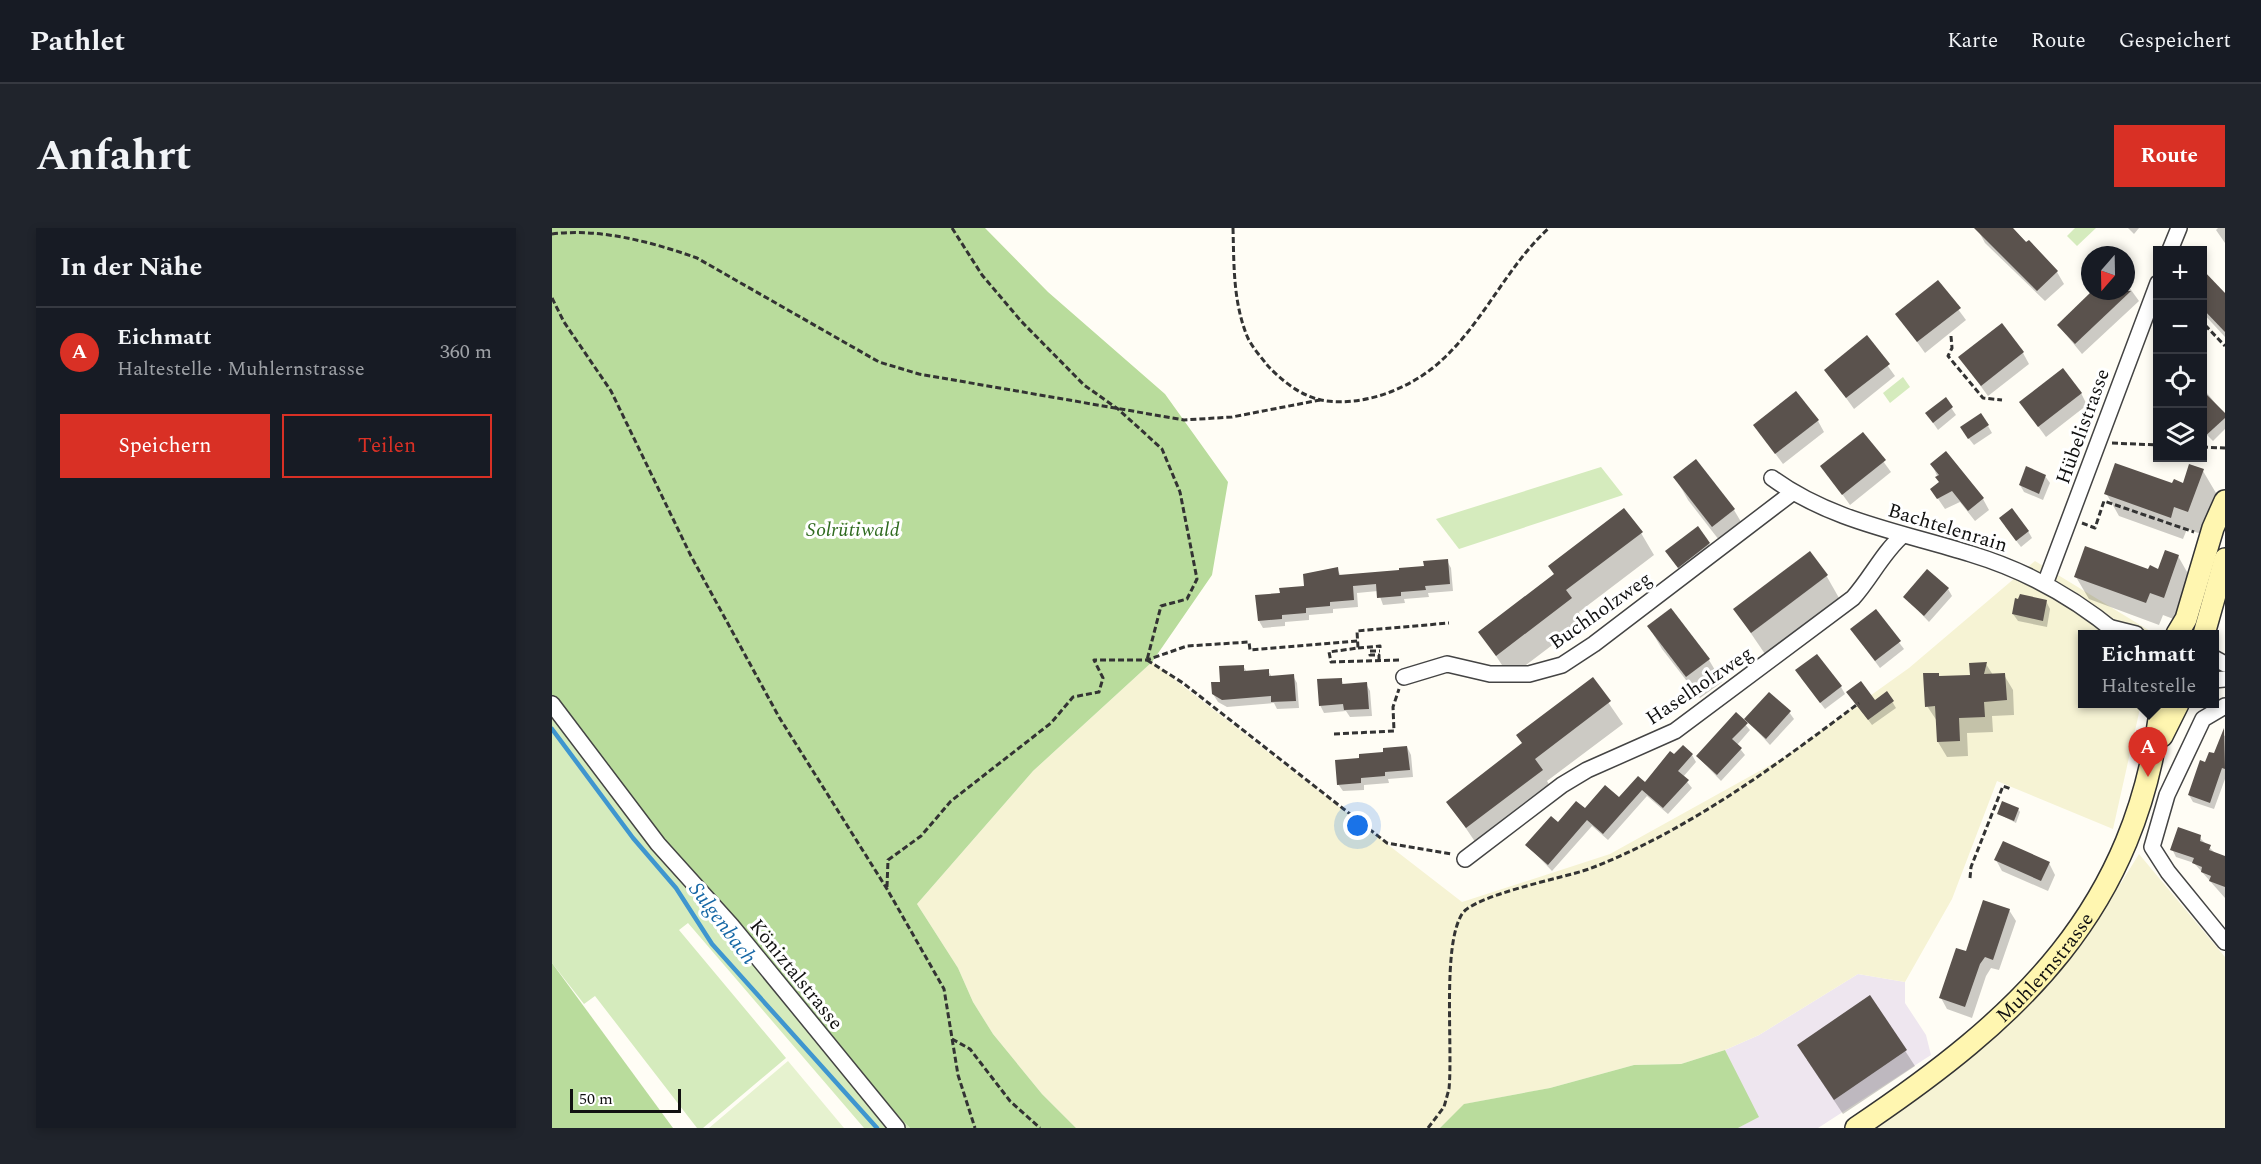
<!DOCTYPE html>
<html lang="de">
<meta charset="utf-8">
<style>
:root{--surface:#171b24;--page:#20242c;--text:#f1f3f6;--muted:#9ea1a6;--line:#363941;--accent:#d93025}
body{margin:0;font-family:Spectral,serif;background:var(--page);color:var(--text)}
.controls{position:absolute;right:18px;top:18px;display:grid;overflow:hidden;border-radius:0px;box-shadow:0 3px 9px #0003}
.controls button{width:54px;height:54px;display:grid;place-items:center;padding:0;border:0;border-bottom:2px solid var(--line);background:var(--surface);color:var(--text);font:30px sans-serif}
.compass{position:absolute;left:1529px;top:18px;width:54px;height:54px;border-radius:50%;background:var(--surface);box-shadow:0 3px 9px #0003;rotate:200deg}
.scale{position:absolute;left:18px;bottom:15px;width:111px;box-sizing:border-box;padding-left:6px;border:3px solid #111;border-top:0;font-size:16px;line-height:21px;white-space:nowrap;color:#111;-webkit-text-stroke:4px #fff;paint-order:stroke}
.you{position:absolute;left:806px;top:598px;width:21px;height:21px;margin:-15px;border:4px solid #fff;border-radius:50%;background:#1a73e8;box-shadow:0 0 0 9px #1a73e833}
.badge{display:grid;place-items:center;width:39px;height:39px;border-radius:50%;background:var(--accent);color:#fff;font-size:20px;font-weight:700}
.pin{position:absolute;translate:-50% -50px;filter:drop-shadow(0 2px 3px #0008)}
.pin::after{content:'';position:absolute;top:32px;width:21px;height:18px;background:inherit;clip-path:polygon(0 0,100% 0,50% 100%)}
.popup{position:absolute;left:1526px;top:402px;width:141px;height:78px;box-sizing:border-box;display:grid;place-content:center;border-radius:0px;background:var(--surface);filter:drop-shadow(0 2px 4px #0005);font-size:20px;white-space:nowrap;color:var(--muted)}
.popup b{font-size:22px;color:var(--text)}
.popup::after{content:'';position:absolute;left:50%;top:100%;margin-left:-12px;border:12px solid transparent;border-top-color:var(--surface)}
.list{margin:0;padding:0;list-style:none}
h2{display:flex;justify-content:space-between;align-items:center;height:78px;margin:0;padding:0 24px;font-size:26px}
h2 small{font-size:20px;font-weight:400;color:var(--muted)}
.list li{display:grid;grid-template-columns:39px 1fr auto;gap:18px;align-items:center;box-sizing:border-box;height:90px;padding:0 24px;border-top:2px solid var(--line)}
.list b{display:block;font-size:22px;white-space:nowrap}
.list p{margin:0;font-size:20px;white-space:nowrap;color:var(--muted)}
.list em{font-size:20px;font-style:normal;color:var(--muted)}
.actions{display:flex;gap:12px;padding:18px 24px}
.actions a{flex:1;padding:14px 0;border:2px solid var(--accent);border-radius:0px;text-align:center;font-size:21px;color:var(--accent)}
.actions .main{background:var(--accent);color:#fff}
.icon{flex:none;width:33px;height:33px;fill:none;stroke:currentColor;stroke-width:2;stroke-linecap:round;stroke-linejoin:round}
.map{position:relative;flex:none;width:1673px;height:900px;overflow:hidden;border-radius:0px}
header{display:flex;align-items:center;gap:36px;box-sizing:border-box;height:84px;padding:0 30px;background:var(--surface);border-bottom:2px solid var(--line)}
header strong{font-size:28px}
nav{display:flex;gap:33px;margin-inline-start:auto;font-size:21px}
.intro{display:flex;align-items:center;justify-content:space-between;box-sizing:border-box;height:144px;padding:0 36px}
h1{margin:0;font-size:42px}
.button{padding:15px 27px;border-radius:0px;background:var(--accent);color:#fff;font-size:21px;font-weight:700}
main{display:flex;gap:36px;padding:0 36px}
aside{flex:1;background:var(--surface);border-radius:0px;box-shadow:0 3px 9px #0003}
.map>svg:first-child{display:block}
</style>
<header>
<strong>Pathlet</strong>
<nav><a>Karte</a><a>Route</a><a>Gespeichert</a></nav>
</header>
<div class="intro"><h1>Anfahrt</h1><a class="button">Route</a></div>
<main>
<aside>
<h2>In der Nähe<small></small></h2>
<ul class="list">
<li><span class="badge">A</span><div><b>Eichmatt</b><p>Haltestelle · Muhlernstrasse</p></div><em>360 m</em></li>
</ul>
<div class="actions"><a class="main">Speichern</a><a>Teilen</a></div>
</aside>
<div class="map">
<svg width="1673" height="900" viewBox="0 0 1673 900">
<rect width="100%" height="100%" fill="#fffdf5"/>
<path fill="#eee6ef" d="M1306 746 1353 754V775L1374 807 1379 827 1266 900H1186L1206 889 1173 822 1207 807Z"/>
<g fill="#f6f3d4">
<path d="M1483 333 1603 406H1530V476H1589L1561 601 1445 553 1400 671 1353 754 1306 746 1207 807 1173 822 1129 836 1082 837 998 860 913 876 888 900H524L490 866 441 806 421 774 406 740 365 676 481 543 600 434 910 674 1058 626 1231 530 1357 440Z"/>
<path d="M1587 626 1673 729V900H1304L1401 828 1548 670 1569 655Z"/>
</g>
<g fill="#d5ebbd">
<path d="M1523 0H1544L1525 18 1515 8Z"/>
<path d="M1351 149 1358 159 1338 175 1331 165Z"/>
<path d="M1049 239 1071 267 907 321 884 291Z"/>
<path d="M0 476 357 899 358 900H312L136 695 127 702 234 830 151 900H145L43 768 32 776 0 735Z"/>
</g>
<g fill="#b9dc9c">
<path d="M0 0H433L496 64 613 166 676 254 660 347 600 434 481 543 365 676 406 740 421 774 441 806 490 866 524 900H358L254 791 0 476Z"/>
<path d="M0 735 121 900H0Z"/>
<path d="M1173 822 1207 889 1186 900H888L912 876 998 860 1082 837 1129 836Z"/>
</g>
<path fill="#e6f2cf" d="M236 833 292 900H157Z"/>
<g fill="#0003">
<path d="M1431 0H1460L1505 44 1512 56 1493 73 1433 15 1427 4Z"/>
<path d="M1576 0H1587L1582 6Z"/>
<path d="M1666 0H1673V15L1664 2Z"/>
<path d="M1650 43 1673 67V109L1650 84Z"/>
<path d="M1386 54 1414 92 1373 125 1345 86Z"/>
<path d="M1574 55 1587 73 1530 126 1506 97 1542 63H1574Z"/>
<path d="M1315 109 1343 148 1302 181 1274 142Z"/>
<path d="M1471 125 1477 136 1436 168 1408 130Z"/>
<path d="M1650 159 1673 187V201L1661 213 1650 202Z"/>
<path d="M1529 165 1535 177 1494 209 1469 175Z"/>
<path d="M1393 171 1404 187 1386 202 1375 186Z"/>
<path d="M1266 193 1272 204 1231 236 1203 198Z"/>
<path d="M1436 198 1440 205 1422 217 1414 207Z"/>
<path d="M1311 206 1339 244 1298 277 1270 238Z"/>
<path d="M1144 233 1182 282 1195 304 1174 321 1136 272 1123 249Z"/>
<path d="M1380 236 1431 271 1437 282 1423 293 1408 274 1393 281 1380 262 1388 255Z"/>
<path d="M1651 243 1664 265 1649 306 1635 301 1631 311 1567 288 1554 265 1632 257Z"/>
<path d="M1493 248 1498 255 1491 272 1472 264 1468 257Z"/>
<path d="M1453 298 1476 303 1480 310 1469 319Z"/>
<path d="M1089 305 1102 327 1027 384 1032 393 958 449 928 404Z"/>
<path d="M1157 316 1161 323 1131 346 1119 330Z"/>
<path d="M1626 328 1639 351 1624 392 1611 387 1607 397 1537 371 1524 349 1607 342Z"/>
<path d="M895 333 899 340 901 363 876 365 877 369 852 371 853 375 831 377 826 363 805 365 806 379 781 381V385L757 387V392L733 394V398L711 400 707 393 730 366 754 360 785 341 789 348 849 343Z"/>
<path d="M1274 347 1287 370 1213 426 1183 382Z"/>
<path d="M1396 361 1400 368 1377 394 1353 369Z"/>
<path d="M1467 373H1494L1498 381 1495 399 1466 393 1461 386Z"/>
<path d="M1323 383 1352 421 1328 440 1304 408Z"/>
<path d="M1097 399 1157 432 1170 454 1148 470 1110 421Z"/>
<path d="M1434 436 1441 447H1452L1461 462 1462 487 1440 488 1441 504 1415 505 1416 528 1395 529 1386 514 1385 493 1375 478 1388 450 1420 448Z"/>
<path d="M691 438 695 444 716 443 720 449 741 448 745 455 747 480 725 481 722 475 675 479 666 474 661 466 670 455Z"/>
<path d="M1249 450 1289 459 1293 466 1273 481Z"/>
<path d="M789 451 792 457 814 456 818 463 820 488 798 489 794 483 772 485 768 477Z"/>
<path d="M1040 451 1071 496 995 553 1002 565 928 621 896 574 971 517Z"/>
<path d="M1335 465 1344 480 1320 497 1300 470 1322 474Z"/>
<path d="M1237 484 1242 491 1218 517 1194 491Z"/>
<path d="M1184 486 1198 502 1185 517 1193 527 1169 553 1145 528Z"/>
<path d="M1671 507 1673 508V551L1662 581 1641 574 1637 567 1654 536 1663 527Z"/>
<path d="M855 519 859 527 861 549 836 551 837 555 812 557V562L791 563 786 556 809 532Z"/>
<path d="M1140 527 1144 534 1131 549 1140 560 1116 586 1095 568 1056 612 1040 598 1000 643 975 617 1033 583 1067 571 1093 556 1122 528Z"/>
<path d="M1466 581 1468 584 1464 595 1447 586Z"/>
<path d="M1647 609 1673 635V670L1642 635 1624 629 1620 621Z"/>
<path d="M1444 632 1497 635 1503 647 1496 663 1450 643Z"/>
<path d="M1457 682 1464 693 1447 742 1439 740 1434 748 1420 790 1395 781 1389 770 1415 725Z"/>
<path d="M1318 769 1363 838 1291 886 1255 832Z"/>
</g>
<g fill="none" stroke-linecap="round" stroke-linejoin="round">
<path stroke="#3f96cf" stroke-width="4.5" d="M0 501 81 610 124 660 160 716 325 900"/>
</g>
<g fill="#5a524d">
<path d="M1422 0H1461L1474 14 1477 12 1506 43 1485 63Z"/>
<path d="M1650 41 1673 65V104L1650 80Z"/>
<path d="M1386 52 1409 80 1365 114 1343 86Z"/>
<path d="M1540 63H1579L1523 116 1505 97Z"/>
<path d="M1450 95 1472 124 1429 158 1406 129Z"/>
<path d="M1315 107 1338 136 1294 170 1272 142Z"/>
<path d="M1511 140 1530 165 1486 199 1467 174Z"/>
<path d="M1650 162 1673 185V190L1650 211Z"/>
<path d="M1244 163 1267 192 1223 226 1201 197Z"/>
<path d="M1394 169 1401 179 1381 195 1373 185Z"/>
<path d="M1429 185 1437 197 1416 211 1408 199Z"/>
<path d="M1311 204 1334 232 1290 267 1268 238Z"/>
<path d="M1394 223 1432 270 1416 283 1400 263 1385 271 1378 261 1387 254 1383 249 1387 247 1378 236Z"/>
<path d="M1144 231 1183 281 1160 299 1121 249Z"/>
<path d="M1563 235 1620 255 1622 251 1631 255 1637 236 1652 241 1636 284 1622 279 1619 290 1552 266Z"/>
<path d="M1474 238 1494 247 1487 266 1467 257Z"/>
<path d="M1072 280 1091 304 1014 362 1020 370 944 428 926 404 1002 346 996 338Z"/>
<path d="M1460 280 1477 303 1464 313 1447 290Z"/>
<path d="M1146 298 1158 315 1126 340 1113 323Z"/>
<path d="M1533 318 1596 341 1598 337 1606 341 1613 322 1627 327 1612 370 1598 365 1594 375 1522 349Z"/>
<path d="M1258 323 1276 347 1199 405 1181 381Z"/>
<path d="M896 331 898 356 873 358 874 362 849 364V368L825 370 824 356 801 358 802 372 778 374V378L754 380V385L730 387V391L706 393 703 367 728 365 727 360 752 358 751 346 786 339 787 347 847 342V340L872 338 871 333Z"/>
<path d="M1375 341 1397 360 1372 388 1351 369Z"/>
<path d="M1468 366 1495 372 1491 393 1460 386 1463 370 1466 371Z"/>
<path d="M1119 380 1158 431 1134 449 1095 398Z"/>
<path d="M1324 381 1349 413 1323 433 1298 401Z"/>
<path d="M1265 426 1290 458 1268 475 1243 442Z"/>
<path d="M1435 434 1432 446 1453 445 1455 472 1432 474 1433 489 1407 490 1408 513 1385 514 1383 478 1373 479 1371 445H1387V448L1418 447 1417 435Z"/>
<path d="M692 437V443L717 441V448L742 446 744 473 719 474V468L670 472 660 466 659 454H668L667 438Z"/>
<path d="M1041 449 1059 473 983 531 991 542 914 600 894 574 970 515 964 507Z"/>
<path d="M790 450V456L815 454 817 481 792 482 791 476 767 478 765 451Z"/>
<path d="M1309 453 1323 472 1335 463 1342 473 1316 492 1294 464Z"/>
<path d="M1217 464 1239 483 1214 511 1192 491Z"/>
<path d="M1184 484 1196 495 1180 511 1190 520 1165 547 1144 528Z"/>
<path d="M1672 500 1673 541 1670 540 1658 575 1636 567 1648 532 1653 534 1657 524 1662 525Z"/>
<path d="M1131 517 1141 526 1126 543 1137 552 1111 580 1090 562 1051 606 1035 592 996 637 973 617 999 588 1006 594 1024 573 1033 580 1053 557 1067 569 1086 548 1093 554 1118 523 1122 526Z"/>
<path d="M855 518 858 542 833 544V548L809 550V555L785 557 783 532 807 530V526L831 524V520Z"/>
<path d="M1450 573 1467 580 1462 593 1445 586Z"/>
<path d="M1626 599 1649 607 1648 613 1659 617 1657 622 1673 628V659L1657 653 1659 648 1649 644 1650 639 1640 635 1642 630 1618 622Z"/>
<path d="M1451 613 1498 634 1489 653 1442 632Z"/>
<path d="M1431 672 1458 681 1441 732 1433 729 1428 736 1413 779 1387 770 1404 720 1414 723Z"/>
<path d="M1318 767 1355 822 1282 872 1245 817Z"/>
</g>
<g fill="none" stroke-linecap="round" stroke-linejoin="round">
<g stroke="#444" stroke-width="18">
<g id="street">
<path d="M1618 22 1627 0"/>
<path d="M1220 250C1279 293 1349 304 1419 326 1472 342 1523 370 1566 406"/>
<path d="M1493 356 1606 55"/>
<path d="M1556 399 1584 406"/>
<path d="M1662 430 1673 436"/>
<path d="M852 449 895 436 938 446H977L1010 437 1042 416 1240 265"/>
<path d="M1662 452 1673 451"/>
<path d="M0 476 106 616 179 697 345 900"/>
<path d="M1673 478 1651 491 1615 567 1600 619 1616 644 1673 714"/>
<path d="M913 631 1010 557 1035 542 1123 503 1301 370C1319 350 1331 324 1351 307"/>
</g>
</g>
<g stroke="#333" stroke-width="24">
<g id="secondary">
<path d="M1625 406 1634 391 1661 300 1673 273"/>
<path d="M1652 406 1673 331"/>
<path d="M1610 508 1626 476"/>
<path id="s1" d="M1304 900C1468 790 1585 682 1609 476"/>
</g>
</g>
<g stroke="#333" stroke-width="3" stroke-dasharray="6 3" stroke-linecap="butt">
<path d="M400 0 430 47 469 93 532 157 566 181 610 221 628 264 645 351 635 371 609 378 595 432"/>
<path d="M681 0C682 37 681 73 695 108 699 118 709 129 716 138 729 152 749 168 769 172 811 180 861 160 891 131 933 92 955 38 997 0"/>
<path d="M0 6C48 0 100 14 145 30L327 134 367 146 632 192 680 189 768 172"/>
<path d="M0 70 12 94 59 163 139 328 227 489 335 661 392 761 406 847 423 900"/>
<path d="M1653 97 1673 118"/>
<path d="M1399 108 1400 120 1396 128 1431 170 1450 172"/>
<path d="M1560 215 1606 217"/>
<path d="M1650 219 1673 220"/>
<path d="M1530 295 1543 300 1552 273 1642 304"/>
<path d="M806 420 828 418V423"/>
<path d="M595 432 631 455 835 615 899 626"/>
<path d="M827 432V427H818V423H828"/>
<path d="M847 432 779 434 777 424 806 420 805 403 897 395"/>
<path d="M782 506 842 503 841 479 847 461"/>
<path d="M1418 650 1419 639 1451 558 1459 561"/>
<path d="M335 659 336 632 369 608 399 573 499 495 521 469 547 464 551 450 542 432H595L635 418 697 414 698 422 806 413"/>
<path d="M400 811 418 821 458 873 488 900"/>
<path d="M876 900 892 879 897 861C901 818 890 718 910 686 922 667 1011 650 1037 641 1136 603 1223 538 1307 475"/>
</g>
<use href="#street" stroke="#fff" stroke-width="15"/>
<use href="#secondary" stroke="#fff6b0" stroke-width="21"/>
</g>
<g text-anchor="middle" stroke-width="6" stroke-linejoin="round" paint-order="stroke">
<g font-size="20" fill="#111" stroke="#fff">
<text transform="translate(1530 198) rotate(-70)" y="7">Hübelistrasse</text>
<text transform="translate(1396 299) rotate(17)" y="7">Bachtelenrain</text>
<text transform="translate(1048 382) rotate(-35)" y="7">Buchholzweg</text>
<text transform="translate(1147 457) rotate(-34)" y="7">Haselholzweg</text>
<text dy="7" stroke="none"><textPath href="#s1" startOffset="249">Muhlernstrasse</textPath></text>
<text transform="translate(245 746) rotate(51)" y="7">Köniztalstrasse</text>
</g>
<g font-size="20" font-style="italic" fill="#2f6b1f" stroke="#fff">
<text x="301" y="308">Solrütiwald</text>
</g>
<g font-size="21" font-style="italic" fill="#1768a6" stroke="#fff">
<text transform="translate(171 695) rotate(53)" y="7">Sulgenbach</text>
</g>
</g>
</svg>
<div class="controls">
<button>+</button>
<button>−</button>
<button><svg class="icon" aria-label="locate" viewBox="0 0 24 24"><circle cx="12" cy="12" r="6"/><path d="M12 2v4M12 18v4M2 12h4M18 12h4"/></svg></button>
<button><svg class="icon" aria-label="layers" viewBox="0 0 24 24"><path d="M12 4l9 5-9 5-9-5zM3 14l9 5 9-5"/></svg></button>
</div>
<svg class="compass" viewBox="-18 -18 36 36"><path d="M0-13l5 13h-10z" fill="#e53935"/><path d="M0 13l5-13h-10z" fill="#9ea1a6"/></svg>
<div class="scale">50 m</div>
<div class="you"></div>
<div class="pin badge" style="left:1596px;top:549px">A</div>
<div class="popup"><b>Eichmatt</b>Haltestelle</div>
</div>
</main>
